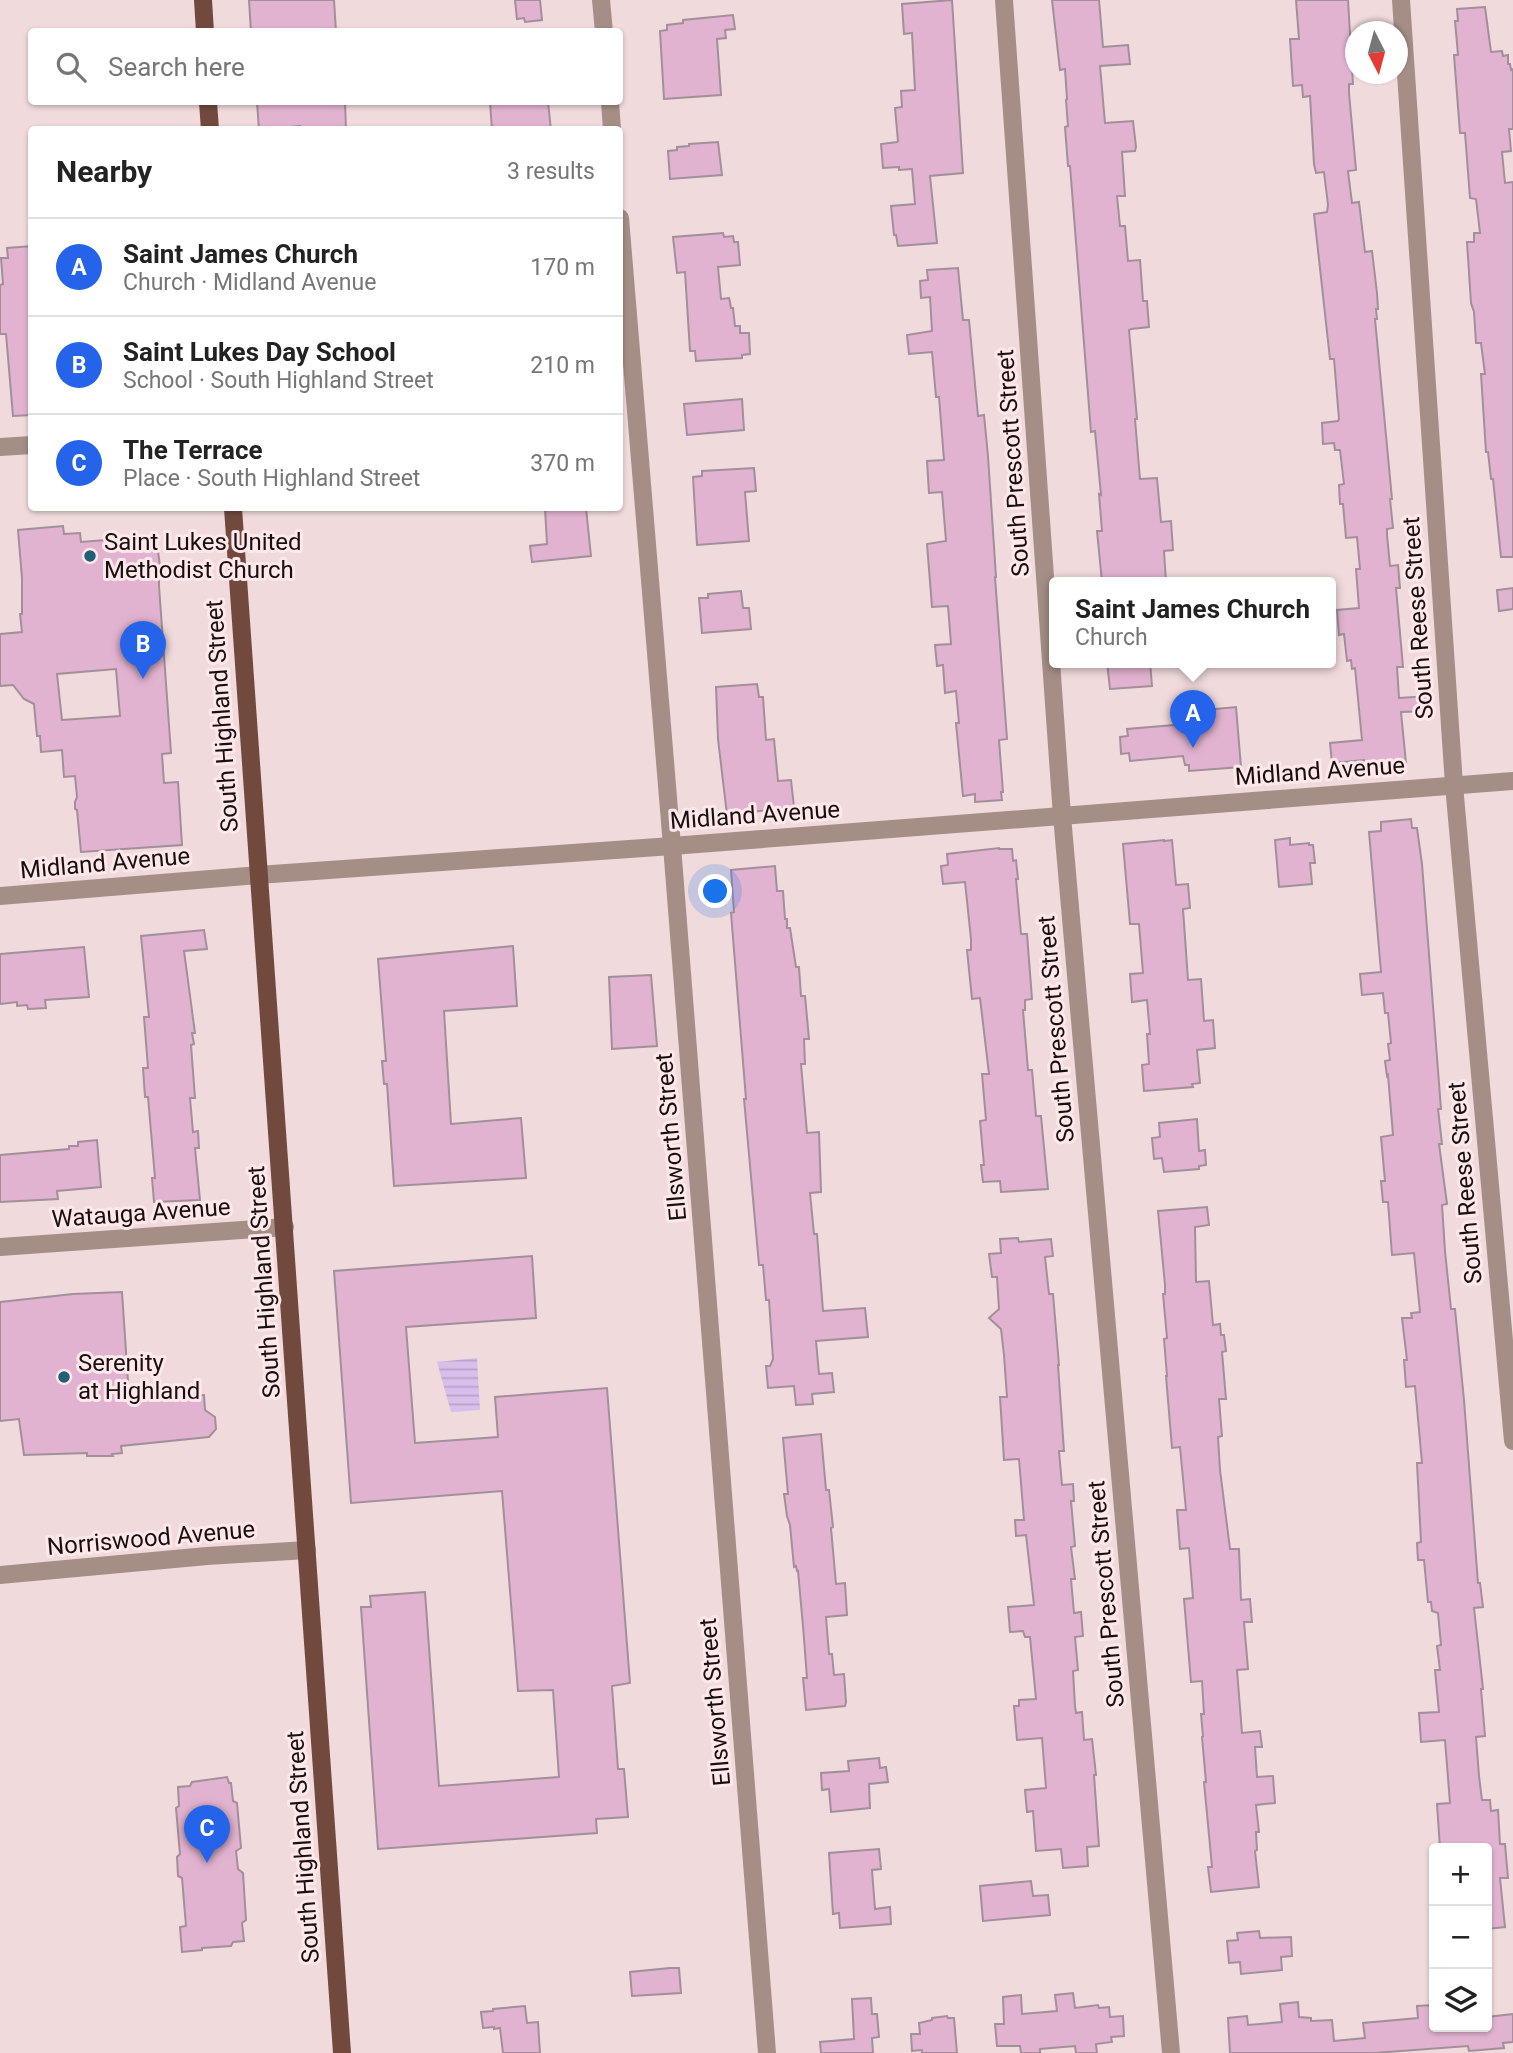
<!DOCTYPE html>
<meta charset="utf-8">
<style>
:root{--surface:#fff;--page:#f2f2f2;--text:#222;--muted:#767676;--line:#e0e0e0;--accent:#2563eb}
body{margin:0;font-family:Roboto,sans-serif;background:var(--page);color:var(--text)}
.controls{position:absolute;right:21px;bottom:21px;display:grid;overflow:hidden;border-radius:7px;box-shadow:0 2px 5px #0004}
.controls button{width:63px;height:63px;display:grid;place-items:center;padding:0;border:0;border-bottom:2px solid var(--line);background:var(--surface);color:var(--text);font:35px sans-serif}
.compass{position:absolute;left:1345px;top:21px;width:63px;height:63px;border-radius:50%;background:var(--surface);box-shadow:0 2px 5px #0004;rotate:174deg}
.you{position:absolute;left:716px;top:892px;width:24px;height:24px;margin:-18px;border:5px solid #fff;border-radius:50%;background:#1a73e8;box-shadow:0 0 0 10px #1a73e833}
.badge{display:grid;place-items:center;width:46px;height:46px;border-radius:50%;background:var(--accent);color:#fff;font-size:23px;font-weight:700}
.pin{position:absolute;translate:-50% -58px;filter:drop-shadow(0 2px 4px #0008)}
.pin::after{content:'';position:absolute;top:37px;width:24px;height:21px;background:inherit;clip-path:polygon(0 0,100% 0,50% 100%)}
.popup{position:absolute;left:1049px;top:577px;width:287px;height:91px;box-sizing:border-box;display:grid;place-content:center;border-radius:7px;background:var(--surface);filter:drop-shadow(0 2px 5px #0005);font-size:23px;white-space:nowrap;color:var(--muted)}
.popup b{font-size:26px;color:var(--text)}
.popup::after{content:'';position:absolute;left:50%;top:100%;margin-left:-14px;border:14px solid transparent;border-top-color:var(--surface)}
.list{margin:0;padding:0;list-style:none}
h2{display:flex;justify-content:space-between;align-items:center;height:91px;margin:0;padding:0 28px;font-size:30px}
h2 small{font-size:23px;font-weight:400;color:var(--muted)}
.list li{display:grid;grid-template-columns:46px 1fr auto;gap:21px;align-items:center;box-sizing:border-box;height:98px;padding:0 28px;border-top:2px solid var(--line)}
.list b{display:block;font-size:26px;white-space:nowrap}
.list p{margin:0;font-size:23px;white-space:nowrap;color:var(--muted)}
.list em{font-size:23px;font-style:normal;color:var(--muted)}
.icon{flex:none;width:38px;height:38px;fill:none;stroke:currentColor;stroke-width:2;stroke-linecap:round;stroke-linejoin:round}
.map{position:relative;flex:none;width:1513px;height:2053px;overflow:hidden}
.search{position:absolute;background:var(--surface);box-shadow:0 2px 5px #0004;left:28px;top:28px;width:595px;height:77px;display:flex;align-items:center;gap:18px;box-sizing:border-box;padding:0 24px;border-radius:7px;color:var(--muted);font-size:26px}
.panel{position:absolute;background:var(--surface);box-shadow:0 2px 5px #0004;left:28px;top:126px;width:595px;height:385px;border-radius:7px}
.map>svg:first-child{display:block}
</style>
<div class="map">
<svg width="1513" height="2053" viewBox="0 0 1513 2053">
<defs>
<pattern id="water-rules" width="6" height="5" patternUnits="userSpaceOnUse" patternTransform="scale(1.75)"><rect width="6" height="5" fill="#d8beea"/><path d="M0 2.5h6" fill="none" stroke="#b9a2c8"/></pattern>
</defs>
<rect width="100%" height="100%" fill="#f1dadc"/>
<path fill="url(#water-rules)" d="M477 1358 480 1410 451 1412 437 1362Z"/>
<g fill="#e2b3d0" stroke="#a18f9a" stroke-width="2" fill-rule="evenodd">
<path d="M249 0H334L336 32H251Z"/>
<path d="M515 0H540L542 20 525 22 524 18 517 19Z"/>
<path d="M952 0 963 173 930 176 937 243 898 246 896 235H894L891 206 915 204 912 169 899 170V167L883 168 881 144 897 142 898 141 895 108 902 107 901 91 915 90 912 33 904 34 902 4Z"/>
<path d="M1052 0H1099L1103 47 1128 45 1130 64 1100 66 1105 123 1133 121 1136 147 1135 151 1122 152 1125 196H1117L1120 226H1125L1128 261 1140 260 1143 301H1147L1149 327 1131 329 1129 330 1137 419H1135L1140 479 1157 478 1161 522 1171 521 1173 550 1164 551 1166 582H1102L1097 531H1102L1099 494 1101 495 1095 431 1091 432 1070 166H1068L1065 127 1068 126 1066 100 1067 99 1065 69 1060 70Z"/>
<path d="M1296 0H1348L1353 84H1349V93L1356 170 1348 171 1352 203 1359 202 1365 252 1372 251 1377 293 1378 309H1376L1377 319H1375L1392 499H1390L1393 528 1387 529V535L1390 566 1398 565 1400 588H1396L1403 667H1397L1399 698 1429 696 1430 711 1401 712 1406 763 1364 766V760L1332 763 1330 743 1362 740 1355 668 1352 669 1351 660 1347 661 1344 634 1339 635 1337 610 1359 608 1356 569H1360L1357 537 1346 538 1343 504H1340L1339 485 1344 484 1340 450H1335L1334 443 1323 444 1322 423 1338 421 1339 419 1334 359H1330L1314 214 1327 212 1328 205 1324 172 1316 173 1314 164 1310 96 1303 97 1302 85 1293 86 1290 39H1299Z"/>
<path d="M1485 7 1491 52 1502 51 1503 56 1508 55V64H1510L1511 70 1513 69V129H1509L1511 151 1502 152 1505 183 1513 182V557H1501L1493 479H1491L1488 452H1486L1481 374H1485L1481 343H1476L1474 312 1471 303 1467 242H1474V233H1480L1476 199 1470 198 1465 133H1460L1454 55H1458L1455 21H1458L1457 9Z"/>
<path d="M733 15 735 29 725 30 726 38 717 39 721 95 664 99 660 31 667 30V25L683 23V20Z"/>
<path d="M257 102H345L346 130H300V126L259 130Z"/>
<path d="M490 102H548L551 130H492Z"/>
<path d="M718 142 722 175 670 179 668 151 677 150V147L689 146V144Z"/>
<path d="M723 233 724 237 733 236 734 242H738L740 265 718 267 721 299 729 298 730 302 731 308H733L735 326H740V333H749L750 354 742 355V358L696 361 695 351H690L685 272 677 273 673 237Z"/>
<path d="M32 246V415L13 416 6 334H0V285L3 284 1 258H8L7 248Z"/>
<path d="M958 268 963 320H969L978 416 984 415 988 456 996 577H995L1007 739 999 740 1003 792H1001L1002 800 975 802V794L963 796 956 723H959L956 691 945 693 943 665 937 666 935 645 951 644 948 606 932 607 927 544 946 541 942 492 929 493 927 461 944 460 939 397H936L932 352 909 354 907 335 932 331 930 297 921 298 920 281 928 280 927 270Z"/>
<path d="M742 399 744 430 687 435 684 404Z"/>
<path d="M754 468 756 491 745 492 749 541 697 545 693 477 702 476V471Z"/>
<path d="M545 508H586L591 556 532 562 530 546 547 544Z"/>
<path d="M63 526 64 534 80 533 81 542 156 536 160 566 161 577H159V586L171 753 162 754 164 783 178 782 182 845 81 852 77 810 75 809V802L77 797 75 776 64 777 62 750 41 752 40 736H37L34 704 24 699 13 685 0 686V634L22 632 20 614H22V578L18 530ZM116 669 120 716 62 720 57 674Z"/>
<path d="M1513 588V609L1499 611 1497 590Z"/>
<path d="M741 591 743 608H749L751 629 702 633 699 598H708V594Z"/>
<path d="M1107 662H1150L1152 686 1110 689Z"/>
<path d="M757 684 759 697H763L766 740 774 739 778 781 791 780 794 807 727 815 718 739 716 687Z"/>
<path d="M1236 707 1241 767 1189 771V765H1185L1183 756 1130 761 1129 753 1121 754 1120 737 1128 736 1127 729 1186 724 1185 712Z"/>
<path d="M1411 819 1412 828H1417L1422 864 1441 1109H1438L1442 1144H1439L1447 1204 1442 1205 1445 1251 1451 1309H1455L1464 1400 1478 1583H1480L1483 1607 1474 1608 1483 1689H1481L1485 1736 1476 1737 1479 1776 1482 1800H1490L1491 1811 1498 1810 1500 1844H1505L1508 1878H1500L1505 1927 1487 1929V1848H1440L1437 1804 1450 1803 1445 1740 1421 1742 1419 1713 1439 1712 1435 1670H1440L1437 1646 1441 1645 1438 1613 1432 1611 1431 1602H1428L1424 1560H1418L1417 1543 1421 1542 1417 1463H1422L1415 1386 1406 1387 1404 1360H1407L1402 1318H1412L1411 1313 1420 1312 1414 1253 1392 1255 1388 1202H1383L1381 1181H1385L1381 1137 1393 1135 1388 1075 1387 1076 1385 1061 1390 1060 1388 1044 1391 1043 1388 1013H1385L1383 993 1362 995 1360 974 1381 972 1369 832 1381 831V822Z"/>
<path d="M1290 838V845L1309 843V845H1313L1315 863H1310L1312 884 1279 887 1275 840Z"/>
<path d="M1164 840V841L1172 840 1176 885 1188 884 1190 908 1183 909 1188 980 1201 979 1204 1021 1213 1020 1215 1048 1197 1050 1200 1083 1192 1084 1193 1087 1144 1091 1142 1065 1149 1064 1147 1034H1150L1147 1000 1132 1002 1130 974 1143 973 1139 924H1130L1123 844Z"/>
<path d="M999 848V849H1012L1013 861 1016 860 1018 879H1016L1021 934H1027L1032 999 1025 1000V1010H1023L1028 1070H1032L1036 1116H1041L1048 1189 1001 1192 1000 1181 983 1182 981 1165H984L980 1121 986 1120 982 1074H989L980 998 972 999 967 950H971V939L965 882 943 884 941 866 948 865 947 854Z"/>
<path d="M775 866 777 891H783L785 919H787V928H790L796 967H799L801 996H805L809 1039H804L805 1064H801L807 1133 819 1132 821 1192 810 1193 814 1234H817L823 1311 865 1308 868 1337 816 1341 819 1374 832 1373 834 1392 812 1394 813 1404 796 1405 794 1386 768 1388 766 1366H770L773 1359 769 1300H766L763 1265H759L744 1099H746L731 913 734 912 731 870Z"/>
<path d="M204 930 207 949 184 951 195 1033H192L194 1044 191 1045 195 1098H190L193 1132 198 1131 199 1148H195L200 1200 154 1202 152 1178H155L148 1097H145L143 1068H148L144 1017H149L141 936Z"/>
<path d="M513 946 517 1006 444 1011 451 1124 521 1118 526 1178 394 1186 387 1084H384L382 1061H386L378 959Z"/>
<path d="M84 947 89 997 45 1000 46 1008 28 1009 27 1005 17 1006V1002L0 1004V954Z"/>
<path d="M651 975 657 1046 612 1049 609 977Z"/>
<path d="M1197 1119 1199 1151 1205 1150 1206 1165 1199 1166V1169L1164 1172 1162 1158 1154 1159 1152 1138 1160 1137 1159 1123Z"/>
<path d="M97 1140 101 1187 57 1191 58 1199 0 1202V1155L69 1149V1146H78V1142Z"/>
<path d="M1207 1207 1209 1225 1195 1227 1196 1282 1209 1281 1213 1325 1220 1324 1221 1335H1224L1226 1351 1222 1352 1226 1399H1219L1222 1436 1218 1437 1220 1470 1230 1549H1239L1241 1600 1250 1599 1252 1622H1244L1248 1669 1237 1670 1242 1733 1260 1731 1262 1747H1255L1257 1777 1273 1776 1275 1803 1256 1805 1259 1832H1256L1257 1850 1255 1851 1259 1887 1211 1892 1208 1867H1212L1204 1782H1206L1202 1737 1203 1736 1201 1714H1204L1202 1681 1191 1682 1184 1599 1193 1598 1189 1548 1180 1549 1177 1510H1186L1180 1447 1172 1448 1166 1376H1167L1164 1339 1167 1338 1163 1294H1165V1285L1158 1211Z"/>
<path d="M1018 1238 1019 1242 1051 1239 1053 1256 1045 1257 1049 1294H1053L1059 1365H1058L1064 1451H1059L1062 1485 1073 1484 1074 1501H1071L1075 1546 1071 1547 1075 1579H1071L1074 1613 1081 1612 1083 1636 1075 1637 1078 1670 1073 1671 1075 1706 1076 1713 1082 1712 1084 1740 1092 1739 1096 1775H1094L1099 1846 1087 1847 1088 1866 1063 1868 1061 1849 1036 1851 1033 1811 1027 1812 1025 1790 1046 1788 1042 1738 1017 1740 1014 1706H1019V1700L1036 1699 1030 1637H1025L1023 1631 1010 1632 1008 1607 1034 1605 1026 1535 1016 1536 1015 1520H1024L1019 1459 1004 1460 1000 1397H1007L1004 1355 1001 1329 989 1318 999 1309 997 1277H992L989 1254 1001 1253 1000 1239Z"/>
<path d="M532 1256 536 1318 406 1327 415 1443 498 1437 495 1397 607 1388 630 1683 612 1686 618 1769H624L628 1817 596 1819 597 1833 378 1849 361 1607H371L370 1596 425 1592 439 1786 559 1777 553 1690 518 1691 502 1491 351 1503 334 1271Z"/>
<path d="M122 1292 129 1396 151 1398 204 1395 205 1410 215 1417 216 1429 209 1437 121 1446 122 1453 112 1454 113 1456H87V1453L24 1455 19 1419 0 1421V1302L73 1294Z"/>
<path d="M821 1434 826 1490H829L833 1527 831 1528 836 1584 845 1583 847 1615 826 1617 829 1654H832L834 1675 844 1674 846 1702 845 1706 806 1710 803 1678H807L803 1626 798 1571H797L796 1566 794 1567 790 1525 787 1516 784 1494H788L783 1438Z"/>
<path d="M879 1758 880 1768 886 1767 888 1782 869 1784 870 1808 831 1812 829 1789 822 1790 821 1773 849 1771 848 1761Z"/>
<path d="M227 1777 229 1783H231L233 1801 237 1803 241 1848 236 1851 238 1869 243 1873 246 1920 242 1923 244 1941 233 1942 231 1946 202 1948V1950L182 1952 180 1927 186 1926 182 1878 178 1876 177 1857 180 1854 176 1808 179 1806 178 1787 190 1786 192 1782Z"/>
<path d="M879 1849 881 1869 872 1870 875 1909 890 1907 891 1924 840 1928 839 1913 833 1914 829 1853Z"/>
<path d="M1031 1881 1033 1896 1048 1895 1050 1915 983 1921 980 1886Z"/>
<path d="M1259 1931 1260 1938 1291 1937 1292 1956 1281 1957 1282 1970 1241 1974 1240 1962 1229 1963 1227 1941 1238 1940 1237 1933Z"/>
<path d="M670 1968H679L681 1993 632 1996 630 1972Z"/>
<path d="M1073 1993 1075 2008 1098 2005 1099 2008 1109 2007 1110 2017 1123 2016 1124 2036 1111 2037 1112 2042 1096 2044 1097 2053H1076L1075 2046 1040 2049V2053H1021L1020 2046H997L995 2024H1004L1003 1997 1021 1995 1022 2014 1057 2011 1055 1995Z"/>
<path d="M871 1998 872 2014H877L879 2037 872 2038 873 2053H821L820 2042 854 2039 852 1999Z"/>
<path d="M1298 2002 1299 2017 1311 2018V2021L1332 2020 1334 2041 1365 2038 1363 2023 1418 2018 1417 2006 1434 2005V2027H1487V2017L1513 2014V2042L1503 2043 1504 2048 1469 2051 1468 2046 1374 2053H1230L1228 2018 1247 2016 1248 2025 1282 2022 1280 2004Z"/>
<path d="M525 2006 527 2023 538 2022 540 2053H503L500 2028 494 2029V2027L483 2028 481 2012 493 2011V2009Z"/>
<path d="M947 2016 948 2018H954L957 2053H922V2050L912 2051 911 2034H920L919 2023 932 2020V2018Z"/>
</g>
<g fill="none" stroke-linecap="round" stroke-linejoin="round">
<g stroke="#a58e86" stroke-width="18">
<path d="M601 0 604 32"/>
<path d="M1004 0 1062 816 1171 2053"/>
<path d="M1401 0 1454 785 1513 1441"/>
<path d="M610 102 612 130"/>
<path d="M620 218 672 846 767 2053"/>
<path d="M0 447 32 445"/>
<path d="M0 896 258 875 672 846 1513 781"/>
<path d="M0 1247 285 1227"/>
<path d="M0 1575 207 1556 307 1550"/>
</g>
<g stroke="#714a3d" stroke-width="18">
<path d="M203 0 205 32"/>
<path d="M208 102 210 130"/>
<path d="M233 508 342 2053"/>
</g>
</g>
<g fill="#206076" stroke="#ffe7ea" stroke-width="2.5">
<circle cx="90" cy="556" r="7"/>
<circle cx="64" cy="1377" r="7"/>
</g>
<g text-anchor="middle" stroke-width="6" stroke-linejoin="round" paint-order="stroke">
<g font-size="24" fill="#171011" stroke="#ffe7ea">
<text transform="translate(1013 463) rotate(-94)" y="8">South Prescott Street</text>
<text transform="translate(1418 618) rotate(-94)" y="8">South Reese Street</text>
<text transform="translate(222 716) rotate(-94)" y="8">South Highland Street</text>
<text transform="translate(1320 771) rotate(-4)" y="8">Midland Avenue</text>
<text transform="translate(755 815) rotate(-4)" y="8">Midland Avenue</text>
<text transform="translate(105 863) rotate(-5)" y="8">Midland Avenue</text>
<text transform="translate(1056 1029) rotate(-95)" y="8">South Prescott Street</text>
<text transform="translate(671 1137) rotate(-95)" y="8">Ellsworth Street</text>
<text transform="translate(1465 1183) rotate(-95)" y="8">South Reese Street</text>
<text transform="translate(141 1213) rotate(-4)" y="8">Watauga Avenue</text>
<text transform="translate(264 1282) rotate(-94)" y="8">South Highland Street</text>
<text transform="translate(151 1538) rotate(-5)" y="8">Norriswood Avenue</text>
<text transform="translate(1106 1594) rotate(-95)" y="8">South Prescott Street</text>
<text transform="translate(715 1702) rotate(-95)" y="8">Ellsworth Street</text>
<text transform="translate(303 1847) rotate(-94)" y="8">South Highland Street</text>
</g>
<g font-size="24" fill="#171011" stroke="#ffe7ea" text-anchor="start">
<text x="104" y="550">Saint Lukes United<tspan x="104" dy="28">Methodist Church</tspan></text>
<text x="78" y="1371">Serenity<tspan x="78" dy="28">at Highland</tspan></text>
</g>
</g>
</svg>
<div class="controls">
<button>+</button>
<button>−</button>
<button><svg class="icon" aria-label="layers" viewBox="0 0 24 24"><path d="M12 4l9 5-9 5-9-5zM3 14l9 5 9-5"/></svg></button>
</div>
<svg class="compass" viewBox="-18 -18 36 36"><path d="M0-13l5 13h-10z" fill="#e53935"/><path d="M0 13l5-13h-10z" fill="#767676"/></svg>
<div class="you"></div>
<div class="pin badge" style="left:1193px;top:748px">A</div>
<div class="popup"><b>Saint James Church</b>Church</div>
<div class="pin badge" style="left:143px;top:679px">B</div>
<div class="pin badge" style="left:207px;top:1863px">C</div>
<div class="search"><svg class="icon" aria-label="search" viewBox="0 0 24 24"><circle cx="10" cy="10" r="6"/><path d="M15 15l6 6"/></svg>Search here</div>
<section class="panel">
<h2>Nearby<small>3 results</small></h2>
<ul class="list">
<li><span class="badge">A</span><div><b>Saint James Church</b><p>Church · Midland Avenue</p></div><em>170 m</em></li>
<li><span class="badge">B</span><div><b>Saint Lukes Day School</b><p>School · South Highland Street</p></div><em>210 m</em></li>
<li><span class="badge">C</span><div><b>The Terrace</b><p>Place · South Highland Street</p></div><em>370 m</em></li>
</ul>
</section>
</div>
